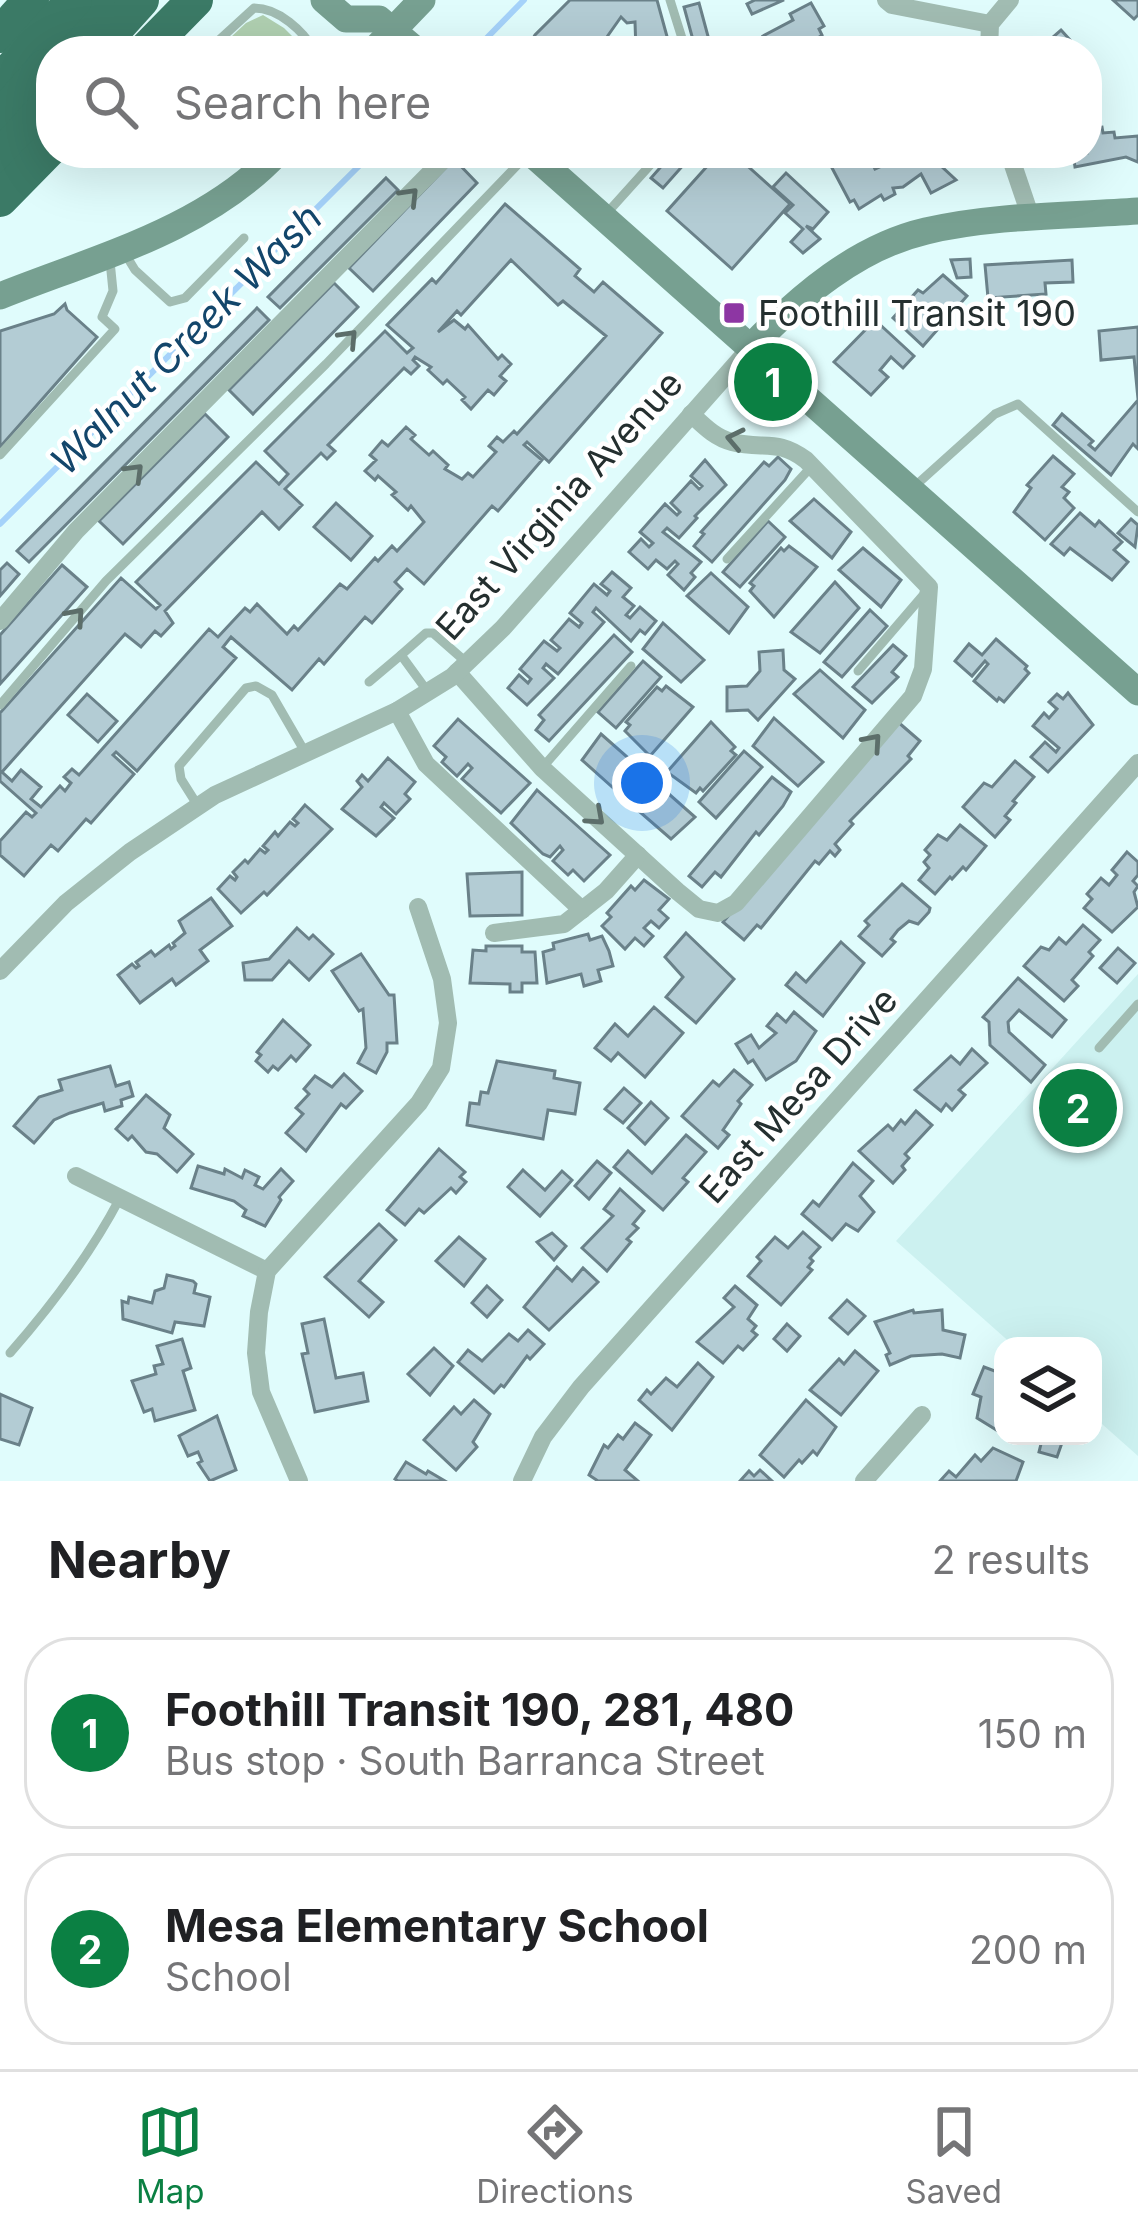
<!DOCTYPE html>
<meta charset="utf-8">
<style>
:root{--surface:#fff;--page:#f2f2f2;--text:#202124;--muted:#757577;--line:#e0e0e0;--accent:#0b8043}
body{margin:0;font-family:Inter,sans-serif;background:var(--page);color:var(--text)}
.controls{position:absolute;right:36px;bottom:36px;display:grid;overflow:hidden;border-radius:24px;box-shadow:0 12px 48px #0002}
.controls button{width:108px;height:108px;display:grid;place-items:center;padding:0;border:0;border-bottom:3px solid var(--line);background:var(--surface);color:var(--text);font:60px sans-serif}
.you{position:absolute;left:642px;top:783px;width:42px;height:42px;margin:-30px;border:9px solid #fff;border-radius:50%;background:#1a73e8;box-shadow:0 0 0 18px #1a73e833}
.badge{display:grid;place-items:center;width:78px;height:78px;border-radius:50%;background:var(--accent);color:#fff;font-size:39px;font-weight:700}
.pin{position:absolute;translate:-50% -50%;border:6px solid #fff;box-shadow:0 3px 12px #0006}
.list{margin:0;padding:0;list-style:none}
h2{display:flex;justify-content:space-between;align-items:center;height:156px;margin:0;padding:0 48px;font-size:51px}
h2 small{font-size:39px;font-weight:400;color:var(--muted)}
.list li{display:grid;grid-template-columns:78px 1fr auto;gap:36px;align-items:center;box-sizing:border-box;height:192px;margin:0 24px 24px;padding:0 24px;border:3px solid var(--line);border-radius:48px}
.list b{display:block;font-size:45px;white-space:nowrap}
.list p{margin:0;font-size:39px;white-space:nowrap;color:var(--muted)}
.list em{font-size:39px;font-style:normal;color:var(--muted)}
.icon{flex:none;width:66px;height:66px;fill:none;stroke:currentColor;stroke-width:2;stroke-linecap:round;stroke-linejoin:round}
.map{position:relative;flex:none;width:1138px;height:1481px;overflow:hidden}
.search{position:absolute;background:var(--surface);box-shadow:0 12px 48px #0002;left:36px;right:36px;top:36px;height:132px;display:flex;align-items:center;gap:30px;box-sizing:border-box;padding:0 42px;border-radius:48px;color:var(--muted);font-size:45px}
.sheet{height:588px;background:var(--surface)}
nav{display:flex;justify-content:space-around;align-items:center;box-sizing:border-box;height:168px;border-top:3px solid var(--line);background:var(--surface);font-size:33px;color:var(--muted)}
nav a{display:grid;justify-items:center;gap:6px}
nav .on{color:var(--accent)}
.map>svg:first-child{display:block}
</style>
<div class="map">
<svg width="1138" height="1481" viewBox="0 0 1138 1481">
<rect width="100%" height="100%" fill="#e0fcfc"/>
<path fill="#ccf1f0" d="M1138 974V1456L1093 1416V1346H1014L896 1241Z"/>
<path fill="#b0d0b1" d="M263 15 284 28 304 48 300 51 284 37C262 51 250 56 231 37L246 23Z"/>
<g fill="none" stroke-linecap="round" stroke-linejoin="round">
<g stroke="#a5d2fa" stroke-width="6">
<path d="M474 51 524 0"/>
<path d="M0 524 372 153"/>
</g>
</g>
<g fill="#b3ccd4" stroke="#6a8189" stroke-width="3" fill-rule="evenodd">
<path d="M570 0H657L671 51H636L635 22 627 23 621 17 597 51 594 48 591 51H528L533 49 529 45 535 35Z"/>
<path d="M755 0H784L752 14 747 4Z"/>
<path d="M1113 0H1138V15L1134 19Z"/>
<path d="M699 3 712 51H696L684 7Z"/>
<path d="M811 3 824 26 819 29 822 35 818 38 823 48 771 51 763 36 793 20 790 14Z"/>
<path d="M1061 30 1080 51H1037Z"/>
<path d="M223 38 232 47 236 44 243 51H210Z"/>
<path d="M1102 127 1103 133 1114 132 1115 138 1138 136V162L1126 157 1075 167 1073 153H1087V128Z"/>
<path d="M673 153H694L663 188 651 178Z"/>
<path d="M719 153H733L790 204 732 269 667 211Z"/>
<path d="M855 153 862 165 871 161 875 169 911 153H927L956 180 931 193 921 174 903 187 893 188 895 194 884 200 881 195 859 209 854 200 850 202 831 166Z"/>
<path d="M454 159 477 183 373 291 349 268Z"/>
<path d="M786 173 828 212 813 229 806 226 820 239 803 253 791 242 803 229 785 213 793 205 773 187Z"/>
<path d="M386 178 398 190 280 308 268 297Z"/>
<path d="M505 204 580 269 575 276 594 292 603 282 662 333 549 462 527 442 524 445 542 460 498 511 492 506 424 584 407 569 395 582 402 589 372 623 365 617 324 664 319 659 292 690 231 637 223 647 236 658 137 771 116 752 113 755 134 774 91 823 86 819 58 851 51 845 24 876 0 855V841L26 812 32 817 36 813 0 781V713L121 578 156 609 160 605 136 582 256 462 279 484 288 474 265 451 385 331 407 353 413 348 387 325 432 279 436 283ZM511 260 558 305 563 301 606 336 517 434 514 431 503 442 497 437 489 446 496 452 473 477 468 473 462 479 445 469 448 465 433 451 429 455 411 439 415 435 406 427 388 446 382 441 370 455 376 460 365 471 375 480 378 476 396 492 392 495 408 510 411 506 424 522 397 551 392 546 378 561 375 558 347 589 340 584 298 630 294 626 287 634 257 604 250 612 245 608 218 637 209 629 79 775 72 769 64 777 71 783 65 791 60 786 41 807 31 799 41 787 21 770 12 781 2 772 125 634 141 647 155 631 161 636 173 623 165 611 262 512 279 529 302 505 285 489 321 453 327 459 335 451 328 445 404 368 411 374 419 366 413 360 415 357 431 367 428 370 443 384 447 380 465 397 462 400 471 409 488 390 494 395 506 381 500 376 511 364 502 355 498 359 468 325 465 329 454 320 438 332 457 311 461 315Z"/>
<path d="M970 259 971 277 957 278 951 260Z"/>
<path d="M1072 260 1073 282 1045 283 1046 294 988 298 985 265Z"/>
<path d="M943 275 967 296 923 346 893 318 918 290 923 293Z"/>
<path d="M334 283 358 307 253 414 229 390Z"/>
<path d="M65 304 67 310 97 337 0 447V331L54 314Z"/>
<path d="M257 308 269 320 29 562 17 551Z"/>
<path d="M875 320 914 356 903 368 891 357 880 370 888 377 871 395 834 362Z"/>
<path d="M1138 327V399L1134 357 1101 360 1099 331Z"/>
<path d="M1138 400V449L1133 444 1111 475 1053 425 1062 414 1093 441 1089 445 1095 450Z"/>
<path d="M205 414 228 437 123 544 99 521Z"/>
<path d="M1053 456 1074 474 1062 487 1069 492 1064 498 1074 508 1045 540 1014 512 1031 488 1027 485Z"/>
<path d="M778 457 791 469 785 480 712 562 694 546 704 534 701 532 764 462 769 466Z"/>
<path d="M705 460 726 485 695 516 697 518 679 538 667 528 663 532 701 562 691 573 695 577 684 590 668 575 678 564 675 561 667 569 656 560 648 569 629 552 641 539 649 547 653 543 640 532 665 504 677 515 680 512 671 503 691 481 699 489 702 486 691 476Z"/>
<path d="M814 499 851 532 832 558 790 521Z"/>
<path d="M336 503 372 536 351 560 314 527Z"/>
<path d="M1080 513 1095 526 1099 521 1122 542 1114 550 1128 562 1112 580 1070 548 1064 555 1051 544Z"/>
<path d="M1131 519 1138 525 1135 547 1118 533Z"/>
<path d="M768 521 785 537 740 587 723 572Z"/>
<path d="M789 546 817 567 774 617 750 591 754 586 750 583 781 548 784 551Z"/>
<path d="M863 548 901 580 881 607 839 570Z"/>
<path d="M7 563 19 574 0 596V570Z"/>
<path d="M62 565 87 587 0 684V635Z"/>
<path d="M612 572 631 588 623 597 634 606 626 615 630 618 640 607 656 621 645 634 640 630 631 641 596 608 593 612 604 622 558 674 546 664 543 668 554 678 527 705 508 688 519 675 528 683 531 679 520 669 544 641 557 651 560 648 551 640 569 619 579 627 582 623 570 613 594 584 607 595 610 591 601 584Z"/>
<path d="M711 573 748 607 729 633 687 596Z"/>
<path d="M835 582 859 608 820 653 791 632Z"/>
<path d="M870 610 887 626 842 677 824 662Z"/>
<path d="M663 623 704 660 681 682 643 649Z"/>
<path d="M614 635 632 652 549 741 536 730 544 720 539 715Z"/>
<path d="M996 639 1027 666 1025 669 1029 673 1004 702 999 698 997 701 974 681 988 664 985 661 972 676 955 661 969 644 982 655Z"/>
<path d="M893 645 906 656 892 672 898 677 872 703 853 687Z"/>
<path d="M783 650 784 670 795 679 758 720 748 710 727 711V687L747 686 760 671 759 652Z"/>
<path d="M643 661 661 677 616 728 598 712Z"/>
<path d="M820 670 865 710 843 738 794 694Z"/>
<path d="M666 686 693 707 650 756 625 731 630 725 626 722 657 687 662 691Z"/>
<path d="M1068 693 1093 725 1048 772 1031 757 1045 742 1056 752 1059 748 1033 726 1044 713 1049 718 1057 709 1049 702 1057 694 1063 699Z"/>
<path d="M87 694 117 721 98 742 68 715Z"/>
<path d="M774 718 823 762 798 786 753 746Z"/>
<path d="M458 719 530 783 501 813 462 779 472 768 468 764 457 776 442 762 446 757 434 746Z"/>
<path d="M711 722 735 747 731 751 736 755 703 791 700 788 696 793 667 772Z"/>
<path d="M898 722 920 741 908 756 911 759 850 821 853 824 835 844 840 850 835 856 830 851 819 864 815 861 761 928 757 925 744 940 723 922Z"/>
<path d="M601 734 643 771 620 794 582 760Z"/>
<path d="M744 751 762 767 716 818 699 802Z"/>
<path d="M388 758 415 782 405 794 410 799 396 814 384 803 381 807 394 818 376 836 342 809 362 787 357 781 362 775 368 781Z"/>
<path d="M1015 761 1034 777 1013 801 1016 803 1005 816 1010 820 995 837 963 807 984 783 992 787Z"/>
<path d="M772 777 791 792 783 806 759 835 756 832 721 877 715 872 702 887 689 876Z"/>
<path d="M653 780 695 817 671 839 633 806Z"/>
<path d="M537 790 610 855 584 881 573 870 568 875 553 861 563 850 560 846 550 857 543 854 511 823Z"/>
<path d="M305 805 332 829 267 895 264 892 241 913 218 889 230 876 235 880 237 877 233 872 245 860 248 863 260 849 265 853 268 850 263 846 275 832 278 836 290 822 295 826 298 823 293 819Z"/>
<path d="M960 825 986 846 966 870 963 867 952 879 950 877 935 894 919 880 929 868 924 862 930 855 925 850 938 835 947 840Z"/>
<path d="M1127 852 1138 862V875L1133 881 1138 886 1134 892 1138 907 1112 932 1084 908 1092 899 1087 894 1101 878 1109 885 1117 875 1112 870Z"/>
<path d="M522 872V915L470 916 467 874Z"/>
<path d="M644 880 669 899 659 910 668 918 659 928 651 921 644 928 653 936 644 946 635 938 625 949 602 926 611 917 607 913 631 886 635 890Z"/>
<path d="M902 884 930 908 929 912 918 924 909 921 898 930 891 939 895 942 882 956 859 936 869 925 865 921Z"/>
<path d="M211 898 232 926 200 950 208 961 176 985 172 979 140 1003 118 975 132 964 136 968 139 966 136 962 151 951 155 956 169 945 171 949 175 946 173 943 185 933 179 921Z"/>
<path d="M1083 925 1100 940 1089 952 1093 956 1072 980 1078 986 1064 1001 1024 966 1041 947 1049 950 1059 938 1066 944Z"/>
<path d="M297 928 309 939 313 935 333 954 309 980 289 961 272 980H245L243 963 269 959Z"/>
<path d="M686 933 734 979 696 1023 666 997 683 977 665 957Z"/>
<path d="M588 934 590 940 602 936 609 951 613 966 598 970 601 981 584 986 581 974 547 983 543 952 554 949 553 943Z"/>
<path d="M841 942 864 963 823 1016 786 985 796 973 806 982Z"/>
<path d="M486 946H522V952H535L537 983H522V992H510V984L470 983 473 950 486 951Z"/>
<path d="M1118 948 1135 963 1117 983 1100 968Z"/>
<path d="M361 954 389 995H394L397 1043H387V1052L376 1073 358 1063 366 1048 363 1009 359 1011 332 971Z"/>
<path d="M1018 978 1066 1020 1052 1037 1019 1010 1008 1022 1009 1032 1045 1065 1031 1082 990 1045 989 1022 983 1017Z"/>
<path d="M654 1007 683 1033 645 1077 618 1053 611 1061 595 1048 615 1024 628 1036Z"/>
<path d="M794 1012 816 1031 796 1061 766 1080 753 1060 748 1063 736 1044 751 1035 759 1048 776 1033 767 1026 777 1014 786 1022Z"/>
<path d="M283 1020 310 1045 296 1061 291 1056 278 1070 273 1066 268 1072 256 1061 261 1055 257 1052Z"/>
<path d="M972 1049 987 1063 959 1090 965 1095 952 1110 946 1104 941 1111 915 1090 951 1056 960 1064Z"/>
<path d="M497 1061 555 1071 554 1078 580 1083 575 1114 548 1110 543 1139 467 1125 470 1103 479 1104 481 1092 488 1093Z"/>
<path d="M110 1066 116 1086 129 1082 133 1096 121 1100 122 1106 105 1111 103 1103 70 1113 54 1120 34 1143 14 1126 39 1097 62 1090 59 1080Z"/>
<path d="M734 1070 752 1085 738 1101 741 1104 723 1130 729 1135 718 1148 682 1116 713 1081 719 1086Z"/>
<path d="M344 1074 362 1091 346 1108 341 1104 306 1151 286 1133 303 1114 296 1108 309 1094 304 1089 315 1076 332 1087Z"/>
<path d="M624 1088 641 1103 623 1123 605 1109Z"/>
<path d="M146 1095 170 1115 164 1128 193 1154 177 1172 157 1154 146 1152 132 1136 128 1140 116 1129Z"/>
<path d="M651 1102 668 1118 645 1144 628 1128Z"/>
<path d="M916 1111 932 1125 905 1154 909 1158 902 1166 905 1170 893 1183 859 1151 888 1125 893 1130 901 1120 905 1124Z"/>
<path d="M686 1135 706 1152 683 1178 688 1182 663 1210 614 1167 628 1151 652 1173Z"/>
<path d="M439 1149 465 1172 460 1177 466 1182 456 1193 451 1188 424 1213 419 1209 405 1225 387 1210Z"/>
<path d="M597 1161 611 1173 589 1199 575 1186Z"/>
<path d="M853 1163 873 1181 860 1196 874 1212 858 1231 846 1224 832 1240 802 1214 813 1201 819 1206Z"/>
<path d="M198 1166 224 1174 225 1169 242 1178 245 1170 259 1177 255 1185 263 1189 281 1169 293 1181 279 1197 281 1200 265 1226 243 1216 246 1210 234 1201 191 1188Z"/>
<path d="M523 1170 545 1190 562 1171 572 1180 540 1216 508 1187Z"/>
<path d="M620 1189 644 1211 633 1224 638 1228 627 1239 631 1242 607 1271 582 1248 613 1216 604 1209Z"/>
<path d="M379 1224 396 1240 359 1281 383 1302 369 1317 325 1277Z"/>
<path d="M803 1232 820 1247 810 1258 813 1261 808 1267 812 1270 781 1305 748 1276 761 1261 757 1257 775 1237 788 1248Z"/>
<path d="M552 1233 566 1246 554 1260 537 1242Z"/>
<path d="M459 1237 485 1259 464 1286 436 1261Z"/>
<path d="M557 1267 572 1281 583 1268 598 1282 549 1330 524 1307Z"/>
<path d="M167 1275 193 1281 196 1284 194 1293 210 1297 204 1326 175 1322 172 1333 123 1319 122 1301 128 1303 129 1297 152 1303 155 1291 164 1288Z"/>
<path d="M487 1286 502 1300 487 1317 472 1303Z"/>
<path d="M735 1286 757 1305 748 1319 756 1326 752 1331 757 1335 743 1350 738 1346 723 1363 697 1342 734 1307 724 1298Z"/>
<path d="M847 1300 865 1316 848 1334 830 1318Z"/>
<path d="M913 1310 914 1313 942 1310 943 1330 965 1335 960 1358 942 1354 911 1356 890 1365 886 1355 890 1353 875 1322Z"/>
<path d="M324 1319 336 1378 363 1373 368 1401 315 1412 302 1354 308 1353 302 1324Z"/>
<path d="M787 1324 800 1336 787 1351 774 1339Z"/>
<path d="M528 1330 544 1344 530 1359 527 1356 504 1387 501 1385 494 1393 458 1362 468 1350 482 1361 509 1334 518 1341Z"/>
<path d="M182 1339 191 1368 183 1371 195 1410 155 1421 152 1409 144 1412 132 1381 156 1374 154 1366 163 1364 157 1346Z"/>
<path d="M434 1348 453 1366 430 1395 408 1374Z"/>
<path d="M855 1351 878 1371 841 1415 810 1390 839 1359 844 1364Z"/>
<path d="M698 1363 713 1377 672 1430 639 1400 647 1390 651 1394 666 1378 677 1387Z"/>
<path d="M984 1367 1003 1374V1434L977 1418 981 1397 973 1394Z"/>
<path d="M0 1394 32 1408 19 1445 0 1439Z"/>
<path d="M474 1400 490 1414 473 1442 477 1447 456 1470 424 1440 454 1407 461 1414Z"/>
<path d="M806 1400 836 1427 817 1455 813 1451 802 1463 799 1460 784 1477 760 1455Z"/>
<path d="M217 1416 236 1470 210 1481 198 1463 202 1461 198 1452 188 1456 179 1436Z"/>
<path d="M635 1423 651 1435 625 1470 638 1481H598L589 1475 604 1445 608 1448 618 1435 623 1439Z"/>
<path d="M1043 1436 1063 1440 1057 1457 1039 1452Z"/>
<path d="M993 1448 1023 1462 1016 1481H940L949 1471 956 1477 975 1455 981 1461Z"/>
<path d="M406 1462 426 1474 428 1471 445 1481H398L395 1479Z"/>
<path d="M760 1470 772 1481H740L749 1471 754 1476Z"/>
</g>
<g fill="none" stroke-linecap="round" stroke-linejoin="round">
<g stroke="#a1bcb2" stroke-width="9">
<path d="M670 0 686 51"/>
<path d="M207 51 254 8C279 8 303 31 315 51"/>
<path d="M607 213 661 153"/>
<path d="M124 252 135 270 170 302 185 298 244 238"/>
<path d="M0 455 115 329 102 317 113 291 110 261"/>
<path d="M915 486 995 414 1018 404 1138 512"/>
<path d="M727 559 812 466"/>
<path d="M401 655 426 633H433L466 662"/>
<path d="M858 671 925 593"/>
<path d="M369 682 401 655 428 692"/>
<path d="M0 705 106 581 326 364 527 155"/>
<path d="M542 768 631 666"/>
<path d="M198 806 181 779 179 766 246 688 256 686 272 695 305 752"/>
<path d="M1099 1048 1138 1004"/>
<path d="M10 1353C53 1304 90 1255 120 1198"/>
</g>
<g stroke="#a1bcb2" stroke-width="18">
<path d="M886 0 892 5 990 24"/>
<path d="M989 51 990 24 1010 0"/>
<path d="M1009 153 1031 218"/>
<path d="M0 621 76 531 450 153"/>
<path d="M457 672 542 768 677 891 699 909 718 913 736 903 913 696 923 669 929 587 806 460C777 438 763 450 732 442 715 438 703 425 691 414"/>
<path d="M397 711 426 764 582 910"/>
<path d="M494 933 564 924 606 891 638 855"/>
<path d="M0 971 66 903 130 852 215 795 397 711 452 677 503 628 751 347"/>
<path d="M76 1176 267 1271"/>
<path d="M299 1481 261 1392 256 1353 259 1312 267 1271 419 1103 441 1068 448 1023 442 979 418 907"/>
<path d="M522 1481 543 1437 581 1387 1138 763"/>
<path d="M864 1481 922 1415"/>
</g>
<g stroke="#77a091" stroke-width="27">
<path d="M324 0 346 19H379L417 51"/>
<path d="M373 51 422 0"/>
<path d="M531 153 1138 692"/>
<path d="M0 296C95 258 205 230 277 153"/>
<path d="M751 347C799 297 857 247 926 231 994 215 1069 216 1138 211"/>
</g>
<g stroke="#3b7a66" stroke-width="36">
<path d="M0 35 31 0"/>
<path d="M66 44 105 0"/>
<path d="M95 51 141 0"/>
<path d="M145 51 195 0"/>
<path d="M0 82 74 0"/>
<path d="M0 118 45 67"/>
<path d="M0 158 51 101"/>
<path d="M0 199 51 147"/>
</g>
</g>
<defs><path id="oneway-chevron" d="M-2-3.5L2.5 0L-2 3.5" fill="none" stroke-width="1.6" stroke-linecap="round" stroke-linejoin="round" transform="scale(3)"/></defs>
<g stroke="#5c6e6a">
<use href="#oneway-chevron" transform="translate(410 196) rotate(-46)"/>
<use href="#oneway-chevron" transform="translate(349 338) rotate(-47)"/>
<use href="#oneway-chevron" transform="translate(735 439) rotate(-168)"/>
<use href="#oneway-chevron" transform="translate(135 472) rotate(-45)"/>
<use href="#oneway-chevron" transform="translate(76 616) rotate(-49)"/>
<use href="#oneway-chevron" transform="translate(873 742) rotate(-49)"/>
<use href="#oneway-chevron" transform="translate(596 817) rotate(42)"/>
</g>
<rect fill="#8d36a3" stroke="#fff" stroke-width="4.5" x="722" y="301" width="24" height="24" rx="6"/>
<g text-anchor="middle" stroke-width="9" stroke-linejoin="round" paint-order="stroke">
<g font-size="36" fill="#242f2f" stroke="#fff" text-anchor="start">
<text x="758" y="326">Foothill Transit 190</text>
</g>
<g font-size="36" fill="#242f2f" stroke="#fff">
<text transform="translate(559 505) rotate(-48)" y="13">East Virginia Avenue</text>
<text transform="translate(798 1095) rotate(-48)" y="13">East Mesa Drive</text>
</g>
<g font-size="39" font-style="italic" fill="#13466b" stroke="#fff">
<text transform="translate(186 339) rotate(-45)" y="14">Walnut Creek Wash</text>
</g>
</g>
</svg>
<div class="controls">
<button><svg class="icon" aria-label="layers" viewBox="0 0 24 24"><path d="M12 4l9 5-9 5-9-5zM3 14l9 5 9-5"/></svg></button>
</div>
<div class="you"></div>
<div class="pin badge" style="left:773px;top:382px">1</div>
<div class="pin badge" style="left:1078px;top:1108px">2</div>
<div class="search"><svg class="icon" aria-label="search" viewBox="0 0 24 24"><circle cx="10" cy="10" r="6"/><path d="M15 15l6 6"/></svg>Search here</div>
</div>
<section class="sheet">
<h2>Nearby<small>2 results</small></h2>
<ul class="list">
<li><span class="badge">1</span><div><b>Foothill Transit 190, 281, 480</b><p>Bus stop · South Barranca Street</p></div><em>150 m</em></li>
<li><span class="badge">2</span><div><b>Mesa Elementary School</b><p>School</p></div><em>200 m</em></li>
</ul>
</section>
<nav>
<a class="on"><svg class="icon" aria-label="map" viewBox="0 0 24 24"><path d="M3 6l6-2 6 2 6-2v14l-6 2-6-2-6 2zM9 4v14M15 6v14"/></svg>Map</a>
<a><svg class="icon" aria-label="directions" viewBox="0 0 24 24"><path d="M12 3l9 9-9 9-9-9zM9 14v-3h6M13 9l2 2-2 2"/></svg>Directions</a>
<a><svg class="icon" aria-label="saved" viewBox="0 0 24 24"><path d="M7 4h10v16l-5-4-5 4z"/></svg>Saved</a>
</nav>
